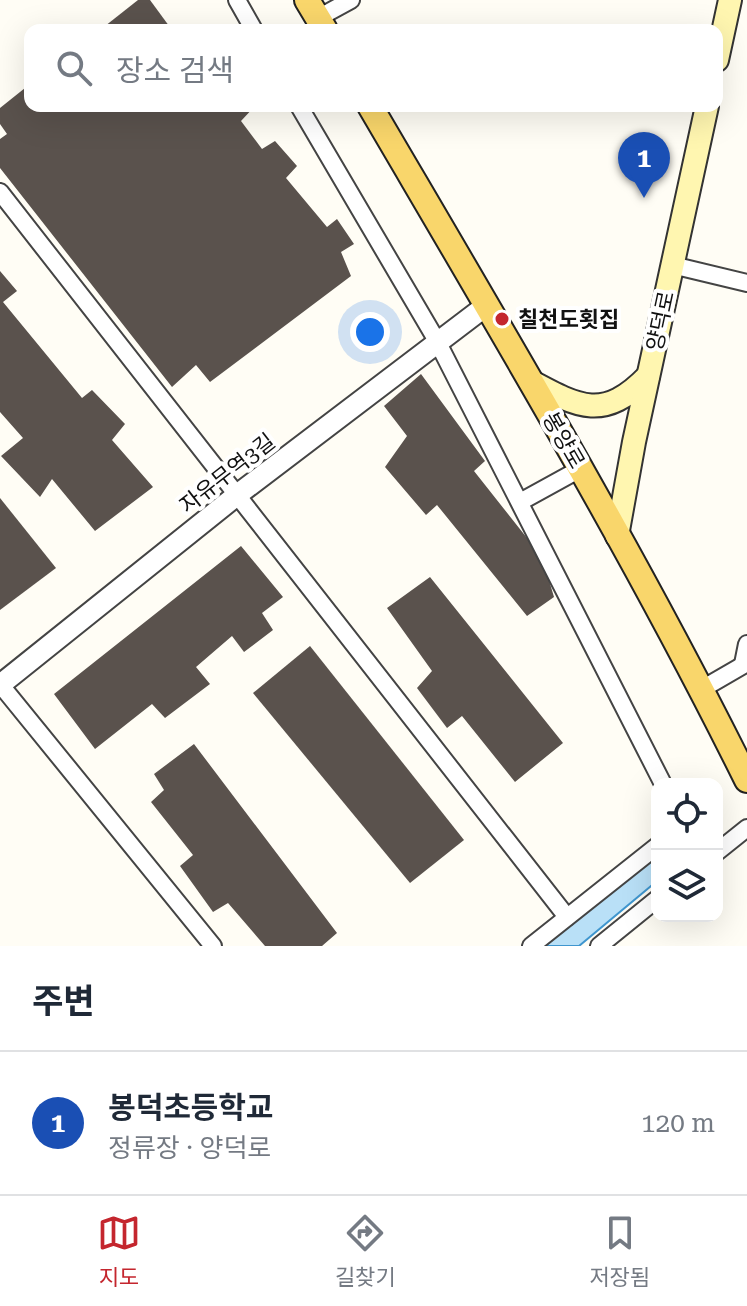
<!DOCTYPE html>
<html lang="ko">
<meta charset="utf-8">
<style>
:root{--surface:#fff;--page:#f6f6f7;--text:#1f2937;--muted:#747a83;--line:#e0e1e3;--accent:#c4262e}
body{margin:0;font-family:"Roboto Serif","Noto Sans KR",serif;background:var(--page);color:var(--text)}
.controls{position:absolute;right:24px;bottom:24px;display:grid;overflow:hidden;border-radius:16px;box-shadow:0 8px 32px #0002}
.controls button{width:72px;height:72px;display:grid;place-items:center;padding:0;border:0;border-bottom:2px solid var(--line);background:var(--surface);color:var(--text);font:40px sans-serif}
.you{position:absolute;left:370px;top:332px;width:28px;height:28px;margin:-20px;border:6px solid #fff;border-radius:50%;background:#1a73e8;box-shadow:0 0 0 12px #1a73e833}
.badge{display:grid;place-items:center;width:52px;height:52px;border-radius:50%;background:var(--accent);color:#fff;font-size:26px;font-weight:700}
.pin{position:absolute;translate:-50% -66px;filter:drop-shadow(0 2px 4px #0008)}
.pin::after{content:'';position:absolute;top:42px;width:28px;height:24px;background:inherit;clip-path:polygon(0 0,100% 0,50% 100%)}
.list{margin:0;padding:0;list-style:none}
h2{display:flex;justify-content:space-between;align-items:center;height:104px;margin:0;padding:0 32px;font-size:34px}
h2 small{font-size:26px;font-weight:400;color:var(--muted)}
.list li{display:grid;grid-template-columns:52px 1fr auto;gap:24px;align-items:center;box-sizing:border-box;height:144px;padding:0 32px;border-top:2px solid var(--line)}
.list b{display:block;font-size:30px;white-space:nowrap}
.list p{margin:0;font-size:26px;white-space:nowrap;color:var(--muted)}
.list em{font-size:26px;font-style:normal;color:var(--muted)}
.icon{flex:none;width:44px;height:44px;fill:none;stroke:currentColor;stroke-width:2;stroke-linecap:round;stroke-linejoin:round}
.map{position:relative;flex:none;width:747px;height:946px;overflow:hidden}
.search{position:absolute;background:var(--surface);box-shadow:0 8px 32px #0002;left:24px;right:24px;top:24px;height:88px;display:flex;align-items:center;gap:20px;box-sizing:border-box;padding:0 28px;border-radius:16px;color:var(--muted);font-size:30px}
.sheet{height:248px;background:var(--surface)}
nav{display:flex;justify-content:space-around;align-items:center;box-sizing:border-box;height:112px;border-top:2px solid var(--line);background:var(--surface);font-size:22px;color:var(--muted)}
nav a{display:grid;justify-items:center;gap:4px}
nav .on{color:var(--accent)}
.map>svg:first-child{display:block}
</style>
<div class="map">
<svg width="747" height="946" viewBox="0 0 747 946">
<rect width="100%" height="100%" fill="#fffdf5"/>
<path fill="#b9e0f7" stroke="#3f96cf" stroke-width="2" d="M657 854V881L579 946H535Z"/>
<g fill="#5a524d">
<path d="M138 0H150L172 30H100Z"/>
<path d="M30 84V106H255L241 121 262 149 275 141 297 166 286 178 327 227 337 219 354 244 341 252 351 276 210 382 196 365 172 387 0 168V139L7 134 0 124V108Z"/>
<path d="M0 271 17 291 3 302 82 398 92 390 125 424 112 440 153 487 95 531 52 479 40 497 1 456 23 438 0 412Z"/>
<path d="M421 374 485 461 474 471 542 557 554 597 527 616 437 505 426 515 385 467 407 436 384 406Z"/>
<path d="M0 498 56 568 0 610Z"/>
<path d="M241 546 283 597 262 613 273 630 244 652 232 636 196 667 210 684 165 718 152 704 95 749 54 694Z"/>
<path d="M430 577 563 743 515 782 462 716 447 728 417 688 432 671 387 608Z"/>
<path d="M310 646 464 840 410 883 253 693Z"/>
<path d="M194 744 337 933 322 946H265L228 903 213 912 180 866 193 855 151 802 164 790 154 774Z"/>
</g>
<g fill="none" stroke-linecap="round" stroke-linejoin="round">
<g stroke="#444" stroke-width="20">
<g id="minor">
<path d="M237 0 254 30"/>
<path d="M318 18 351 0"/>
<path d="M299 106 437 341 663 784"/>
<path d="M0 192 567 917"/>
<path d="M672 265 747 283"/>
<path d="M520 502 580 469"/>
<path d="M743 664 747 644"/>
<path d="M0 684 213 946"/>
<path d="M702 689 747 663"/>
<path d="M717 852 747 828"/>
<path d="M531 946 657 846"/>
<path d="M599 946 657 899"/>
</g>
</g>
<g stroke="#444" stroke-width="24">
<path id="tertiary" d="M0 685 237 495 487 305"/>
</g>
<g stroke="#333" stroke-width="26">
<g id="secondary">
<path d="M717 60 730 0"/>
<path d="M530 381C580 408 604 421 648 376"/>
<path d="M617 536 634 442 707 106"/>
</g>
</g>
<g stroke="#222" stroke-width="28">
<g id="primary">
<path d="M307 0 325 30"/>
<path d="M370 106C500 328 633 550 747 780"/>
</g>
</g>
<use href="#minor" stroke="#fff" stroke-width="16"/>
<use href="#tertiary" stroke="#fff" stroke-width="20"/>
<use href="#secondary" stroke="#fff6b0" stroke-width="22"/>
<use href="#primary" stroke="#f9d66b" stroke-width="24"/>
</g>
<circle fill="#c4262e" stroke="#fff" stroke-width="3" cx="502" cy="319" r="8"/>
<g text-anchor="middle" stroke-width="8" stroke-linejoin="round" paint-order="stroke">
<g font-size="22" font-weight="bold" fill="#111" stroke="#fff" text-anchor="start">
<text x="518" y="327">칠천도횟집</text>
</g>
<g font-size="22" fill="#111" stroke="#fff">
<text transform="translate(660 321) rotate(-78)" y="8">양덕로</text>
<text transform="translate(564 440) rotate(60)" y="8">봉양로</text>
<text transform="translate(227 473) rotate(-38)" y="8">자유무역3길</text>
</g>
</g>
</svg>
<div class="controls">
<button><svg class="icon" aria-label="locate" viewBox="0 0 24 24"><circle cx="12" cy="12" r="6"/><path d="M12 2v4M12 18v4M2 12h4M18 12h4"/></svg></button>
<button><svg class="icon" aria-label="layers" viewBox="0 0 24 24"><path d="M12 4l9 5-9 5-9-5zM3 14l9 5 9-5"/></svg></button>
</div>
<div class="you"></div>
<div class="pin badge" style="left:644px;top:198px;background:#1a4fb4">1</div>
<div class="search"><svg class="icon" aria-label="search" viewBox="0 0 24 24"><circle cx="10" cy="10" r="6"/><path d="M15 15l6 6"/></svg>장소 검색</div>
</div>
<section class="sheet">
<h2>주변<small></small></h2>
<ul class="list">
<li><span class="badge" style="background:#1a4fb4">1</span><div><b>봉덕초등학교</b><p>정류장 · 양덕로</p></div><em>120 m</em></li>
</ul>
</section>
<nav>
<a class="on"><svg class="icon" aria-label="map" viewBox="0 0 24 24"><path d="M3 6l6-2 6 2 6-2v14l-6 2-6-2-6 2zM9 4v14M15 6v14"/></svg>지도</a>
<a><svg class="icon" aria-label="directions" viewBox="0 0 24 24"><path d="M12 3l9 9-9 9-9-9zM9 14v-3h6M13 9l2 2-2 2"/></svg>길찾기</a>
<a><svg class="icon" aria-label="saved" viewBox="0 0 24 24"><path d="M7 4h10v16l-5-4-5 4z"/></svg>저장됨</a>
</nav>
